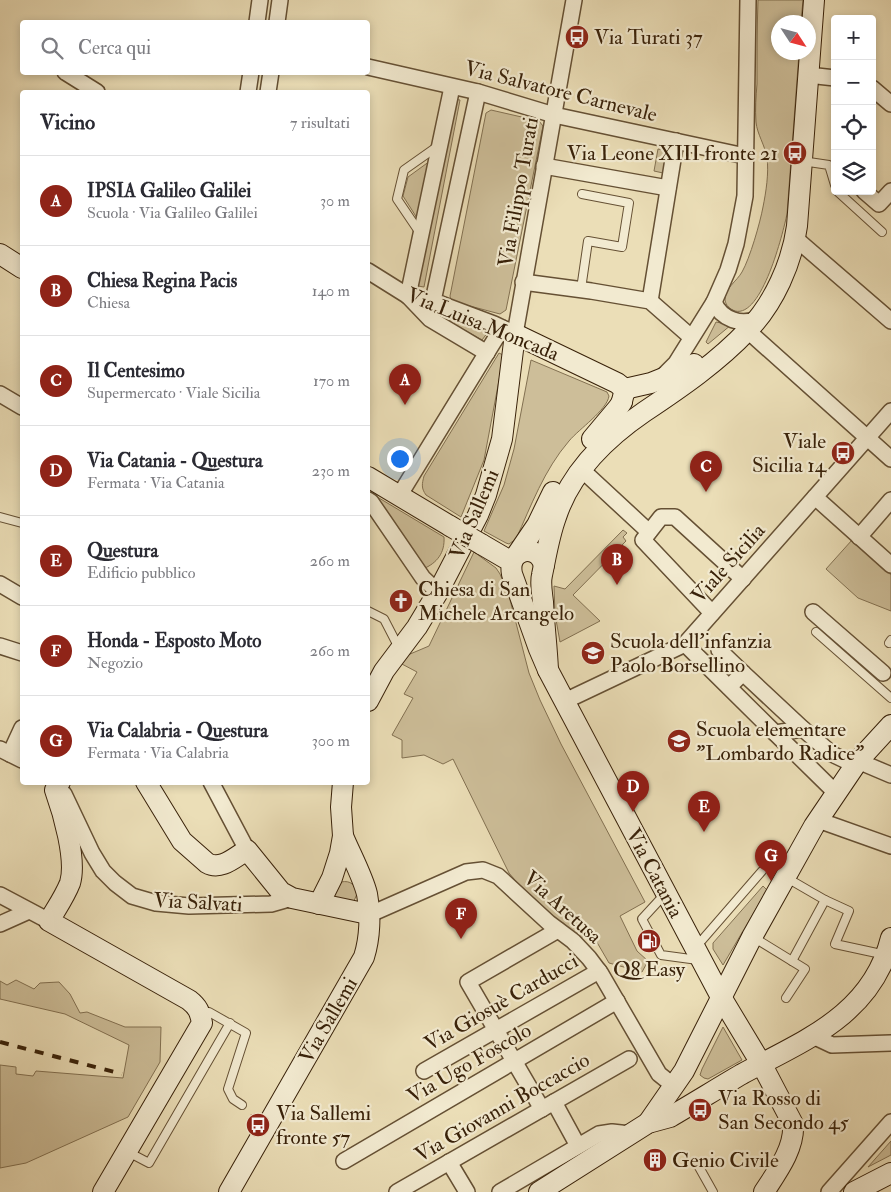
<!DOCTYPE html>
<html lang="it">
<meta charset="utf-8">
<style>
:root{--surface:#fff;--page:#f7f7f7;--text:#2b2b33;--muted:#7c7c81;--line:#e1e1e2;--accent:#8f2418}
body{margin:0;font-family:"IM FELL Double Pica",serif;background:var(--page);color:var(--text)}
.controls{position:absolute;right:15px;top:15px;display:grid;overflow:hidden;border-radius:5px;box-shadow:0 2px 8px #0003}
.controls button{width:45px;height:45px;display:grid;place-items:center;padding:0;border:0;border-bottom:1px solid var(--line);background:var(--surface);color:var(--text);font:25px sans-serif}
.compass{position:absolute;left:771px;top:15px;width:45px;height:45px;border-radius:50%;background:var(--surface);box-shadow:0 2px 8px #0003;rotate:126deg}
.you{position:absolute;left:399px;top:458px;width:18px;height:18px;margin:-12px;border:4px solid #fff;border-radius:50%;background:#1a73e8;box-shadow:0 0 0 8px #1a73e833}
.badge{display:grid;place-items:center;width:32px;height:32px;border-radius:50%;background:var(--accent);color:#fff;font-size:16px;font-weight:700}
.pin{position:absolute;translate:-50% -41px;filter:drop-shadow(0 1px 2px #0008)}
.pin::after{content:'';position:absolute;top:26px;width:18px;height:15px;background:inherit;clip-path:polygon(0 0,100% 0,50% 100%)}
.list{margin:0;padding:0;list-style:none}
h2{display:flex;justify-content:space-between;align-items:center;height:65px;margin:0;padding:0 20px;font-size:21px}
h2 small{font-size:16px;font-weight:400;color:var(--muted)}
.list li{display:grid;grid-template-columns:32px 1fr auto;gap:15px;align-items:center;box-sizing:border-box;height:90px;padding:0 20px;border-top:1px solid var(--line)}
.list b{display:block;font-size:19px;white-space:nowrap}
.list p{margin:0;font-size:16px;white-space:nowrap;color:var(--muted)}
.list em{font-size:16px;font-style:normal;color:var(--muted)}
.icon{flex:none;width:28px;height:28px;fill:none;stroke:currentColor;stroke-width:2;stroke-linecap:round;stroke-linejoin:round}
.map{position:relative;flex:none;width:891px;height:1192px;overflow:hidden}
.search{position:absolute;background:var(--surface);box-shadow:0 2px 8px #0003;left:20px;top:20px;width:350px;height:55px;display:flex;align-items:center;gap:12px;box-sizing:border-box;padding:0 18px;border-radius:5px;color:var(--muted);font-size:19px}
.panel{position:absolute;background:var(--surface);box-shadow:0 2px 8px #0003;left:20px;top:90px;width:350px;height:695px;border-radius:5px}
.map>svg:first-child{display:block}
</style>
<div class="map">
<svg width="891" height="1192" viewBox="0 0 891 1192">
<rect width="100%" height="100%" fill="#ebdeb7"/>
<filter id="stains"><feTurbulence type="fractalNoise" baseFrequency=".004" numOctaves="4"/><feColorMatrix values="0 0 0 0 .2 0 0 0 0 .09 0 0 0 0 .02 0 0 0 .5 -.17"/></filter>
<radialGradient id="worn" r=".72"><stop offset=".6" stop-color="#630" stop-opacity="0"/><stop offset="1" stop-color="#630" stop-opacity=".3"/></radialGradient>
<g fill="#cdbe99" stroke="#827051">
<path d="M758 0H803L801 22H778V52L799 53 787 214C783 233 762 318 735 311 730 309 726 306 725 300 724 289 737 281 742 272 750 258 760 223 763 207 766 192 769 173 767 158 765 145 757 134 756 122 755 109 756 96 757 84 757 56 757 28 758 0Z"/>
<path d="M454 99 460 100 424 287 418 286Z"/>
<path d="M491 110 539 121 543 126 506 310 500 314 451 301 450 296 486 113Z"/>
<path d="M658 149 667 151 663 173 654 171Z"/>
<path d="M430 161 417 218 403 196 408 177Z"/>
<path d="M424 307 491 328 482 340Z"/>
<path d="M716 322 731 325 708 344 706 342Z"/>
<path d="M499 353 503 355V359L484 460 461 517 426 495C421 488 422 484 424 476Z"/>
<path d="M531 360 607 392 609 396C607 410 579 429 569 441 544 470 531 506 516 539L509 544 506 543 484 531 504 485 514 449Z"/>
<path d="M369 492 444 537C445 553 437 563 423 569Z"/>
<path d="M623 530 627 533 623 537 626 541 573 595 600 621 560 642 555 614 554 586 565 589Z"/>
<path d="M852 540 891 575V611L858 598 826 569Z"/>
<path d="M474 552 496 568 500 574 509 596 529 673 540 700 561 744 645 902 620 916 637 951 648 961 642 972 609 963 591 932 579 939C554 918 529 898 509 873L453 759 443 764 424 755 402 758V740L392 735 413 698 404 694 417 672 400 663 403 657 429 646Z"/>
<path d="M341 882C351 880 355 885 357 894L353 903 334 898V888Z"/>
<path d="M763 886 767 890 723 965 713 949V943Z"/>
<path d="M16 980 34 989 40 983 59 982 70 994 80 1013 87 1012 125 1027H161L160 1062 128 1117 26 1163 0 1168V1065L16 1067V1074L33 1076 36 1071 123 1078 129 1045 65 1014 0 999V981L7 985Z"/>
<path d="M723 1027 742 1060 708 1079 704 1078 700 1075 702 1069Z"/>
<path d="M891 1141V1155L868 1167Z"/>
</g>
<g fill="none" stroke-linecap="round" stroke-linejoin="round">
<g stroke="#655034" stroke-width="10">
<g id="lane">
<path d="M802 161 829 165 835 185"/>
<path d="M837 191 882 232"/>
<path d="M420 233 397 199 404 170 438 146"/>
<path d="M581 289 588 241 622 247 629 203 582 194"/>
<path d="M0 517 22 523"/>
<path d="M368 611 384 619 399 648"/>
<path d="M816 632 891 698"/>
<path d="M889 643 891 640"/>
<path d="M787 878 825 900 792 961"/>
<path d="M665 894 642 919 661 955 698 960"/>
<path d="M825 900 849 911 835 944 886 955"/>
<path d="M753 937 805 969 786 998"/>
<path d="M696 947 762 871"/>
<path d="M202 1013 209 1012 246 1033 228 1089 233 1099 242 1105"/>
<path d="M128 1152 149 1163 230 1023"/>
<path d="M699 1167 713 1192"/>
</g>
</g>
<g stroke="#655034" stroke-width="18">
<g id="street">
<path d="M257 22 260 0"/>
<path d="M277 22 280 0"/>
<path d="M368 67 478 92 554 115 745 156"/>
<path d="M65 72 97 92"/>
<path d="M808 75 835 78"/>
<path d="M872 88 891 104"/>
<path d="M248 92 251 72"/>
<path d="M268 92 271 72"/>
<path d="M544 166 668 188"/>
<path d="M864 191 879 204 891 191"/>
<path d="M795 238 891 321"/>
<path d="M368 271 408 296 433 301 494 324 515 334 574 0"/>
<path d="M523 282 591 291 650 301 691 337"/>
<path d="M408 296 452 87"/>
<path d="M408 296 430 319 487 353"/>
<path d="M433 301 478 92"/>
<path d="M650 301 676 141"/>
<path d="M714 302C721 319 742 327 758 318"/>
<path d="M748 331 891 459"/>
<path d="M664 375 676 363 714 302 728 270 736 244 745 196 748 0"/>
<path d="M0 394 22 407"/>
<path d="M581 469 649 532"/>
<path d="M399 496 502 328"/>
<path d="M815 497 891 565"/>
<path d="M368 500 371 502 423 578 438 592"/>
<path d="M859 537 891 500"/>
<path d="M0 584 22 597"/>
<path d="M813 612 883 673"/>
<path d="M712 613 643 540 661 517H675L743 579"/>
<path d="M685 644 775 733 803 729 832 754 855 765"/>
<path d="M0 646 22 653"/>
<path d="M719 650 743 673"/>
<path d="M729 687 743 673 803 729"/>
<path d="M565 701 685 644 891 411"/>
<path d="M775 733 836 793"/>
<path d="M0 749 22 760"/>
<path d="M10 754 22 728"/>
<path d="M858 761 891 775"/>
<path d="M211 782 247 850"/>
<path d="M64 794 92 853 103 871 115 883 132 896 156 903 189 906 271 904 292 898"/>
<path d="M818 820 891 846"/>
<path d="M0 895 49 921"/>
<path d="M368 914 373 913 466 872 483 870 498 876 549 923 573 941 589 958 601 974 659 1074 674 1086"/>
<path d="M0 924 29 911"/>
<path d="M813 1036 832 1045 891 1043"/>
<path d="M424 1071 599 971"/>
<path d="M554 1102 578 1146"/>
<path d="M542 1109 468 982 558 930"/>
<path d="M344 1161 617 1001"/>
<path d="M449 1162 467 1192"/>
<path d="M397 1192 629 1059"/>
<path d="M500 1192 599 1134 612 1132 630 1134"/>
<path d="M829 1192 891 1122"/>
</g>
</g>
<g stroke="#382109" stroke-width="22">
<g id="secondary">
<path d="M0 254 22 268"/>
<path d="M622 401 624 393 629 388 651 383 671 375 694 364"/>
<path d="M592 439 618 408 622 402"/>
<path d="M368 477 450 526"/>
<path d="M481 544 505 558 512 561"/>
<path d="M518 553 537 525 553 492"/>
<path d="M544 565C537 542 507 549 512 574L539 649 548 670 721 997 762 1065 793 1124C795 1148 777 1172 764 1192"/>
<path d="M548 670C547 647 544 624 543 602 542 593 540 583 542 575 546 556 549 536 556 517 571 471 606 438 644 412 680 388 718 362 748 330 774 303 792 263 797 226L814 0"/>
<path d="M368 701 384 671 417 627 438 592 478 515 486 495 502 439 515 334 617 383 626 390"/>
<path d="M60 782 55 790C63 812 77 860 70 883 65 896 56 909 49 921L189 1000C198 1007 200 1012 202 1023L103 1192"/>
<path d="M146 782 182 841 207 863C221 871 235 857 247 850L281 892 292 898 368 914"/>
<path d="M319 904 332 878 340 853 343 836 341 807 343 782"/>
<path d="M648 1123 684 1071 752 937 814 826 858 761 891 725"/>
<path d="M229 1192 364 957C370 938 371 914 367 894 363 877 350 853 343 836"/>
<path d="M539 1192 648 1123 670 1117C694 1103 718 1088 742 1074 805 1040 872 1015 891 938"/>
<path d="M854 1192 891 1173"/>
</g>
</g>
<use href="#lane" stroke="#f2ead0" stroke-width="8"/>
<use href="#street" stroke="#f2ead0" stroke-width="15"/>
<use href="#secondary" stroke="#f2ead0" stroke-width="20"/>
<path stroke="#382109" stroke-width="4" stroke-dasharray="9 9" stroke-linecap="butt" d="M0 1042 122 1074"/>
<g stroke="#382109" stroke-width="22" stroke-linecap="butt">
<path id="secondary-bridge" d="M450 526 481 544"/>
</g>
<use href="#secondary-bridge" stroke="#f2ead0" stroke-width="20"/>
</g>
<defs>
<g id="bus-disc" transform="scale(1.25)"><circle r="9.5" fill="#8f2418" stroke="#f2ead0"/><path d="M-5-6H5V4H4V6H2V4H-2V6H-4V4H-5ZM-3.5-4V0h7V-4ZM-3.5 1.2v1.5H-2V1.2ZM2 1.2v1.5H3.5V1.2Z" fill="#fff"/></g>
<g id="church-disc" transform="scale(1.25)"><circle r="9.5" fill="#8f2418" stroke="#f2ead0"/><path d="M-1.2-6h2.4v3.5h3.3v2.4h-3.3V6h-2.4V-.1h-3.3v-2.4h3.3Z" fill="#fff"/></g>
<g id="school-disc" transform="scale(1.25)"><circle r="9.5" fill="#8f2418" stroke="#f2ead0"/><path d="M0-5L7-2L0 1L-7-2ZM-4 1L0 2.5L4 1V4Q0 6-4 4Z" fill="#fff"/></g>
<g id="fuel-disc" transform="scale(1.25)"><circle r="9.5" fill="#8f2418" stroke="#f2ead0"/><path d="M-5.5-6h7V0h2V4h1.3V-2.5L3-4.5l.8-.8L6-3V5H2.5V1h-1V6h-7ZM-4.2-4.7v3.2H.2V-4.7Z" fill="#fff"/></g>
<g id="building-disc" transform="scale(1.25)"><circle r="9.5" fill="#8f2418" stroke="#f2ead0"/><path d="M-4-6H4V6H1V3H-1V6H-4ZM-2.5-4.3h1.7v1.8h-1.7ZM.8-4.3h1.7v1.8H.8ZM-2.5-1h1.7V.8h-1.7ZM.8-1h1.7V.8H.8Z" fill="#fff"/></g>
</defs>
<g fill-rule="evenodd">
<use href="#bus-disc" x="577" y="37"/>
<use href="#bus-disc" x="795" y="153"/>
<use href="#bus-disc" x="843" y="453"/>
<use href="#church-disc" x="401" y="601"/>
<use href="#school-disc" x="593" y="653"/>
<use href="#school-disc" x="679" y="741"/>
<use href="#fuel-disc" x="649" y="941"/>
<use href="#bus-disc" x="700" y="1110"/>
<use href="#bus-disc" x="258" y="1125"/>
<use href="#building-disc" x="655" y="1160"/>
</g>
<g text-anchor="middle" stroke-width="4.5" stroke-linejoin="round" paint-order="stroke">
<g font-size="21" fill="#382109" stroke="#f2ead0" text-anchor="start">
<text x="594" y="44">Via Turati 37</text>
<text x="778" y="160" text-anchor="end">Via Leone XIII fronte 21</text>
<text x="826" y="448" text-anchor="end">Viale<tspan x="826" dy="24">Sicilia 14</tspan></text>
<text x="418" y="596">Chiesa di San<tspan x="418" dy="24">Michele Arcangelo</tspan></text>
<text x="610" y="648">Scuola dell'infanzia<tspan x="610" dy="24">Paolo Borsellino</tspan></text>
<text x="696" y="736">Scuola elementare<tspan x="696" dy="24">"Lombardo Radice"</tspan></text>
<text x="649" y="976" text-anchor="middle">Q8 Easy</text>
<text x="718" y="1105">Via Rosso di<tspan x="718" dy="24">San Secondo 45</tspan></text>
<text x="276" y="1120">Via Sallemi<tspan x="276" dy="24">fronte 57</tspan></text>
<text x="672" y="1167">Genio Civile</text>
</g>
<g font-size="21" fill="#382109" stroke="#f2ead0">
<text transform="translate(561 91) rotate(14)" y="7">Via Salvatore Carnevale</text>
<text transform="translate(518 192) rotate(-80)" y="7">Via Filippo Turati</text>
<text transform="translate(483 324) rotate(22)" y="7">Via Luisa Moncada</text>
<text transform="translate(474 514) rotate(-67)" y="7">Via Sallemi</text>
<text transform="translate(728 563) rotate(-48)" y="7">Viale Sicilia</text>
<text transform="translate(655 873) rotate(62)" y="7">Via Catania</text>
<text transform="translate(198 902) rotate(3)" y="7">Via Salvati</text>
<text transform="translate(563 907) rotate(42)" y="7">Via Aretusa</text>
<text transform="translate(501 1002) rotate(-30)" y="7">Via Giosuè Carducci</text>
<text transform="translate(328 1020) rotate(-60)" y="7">Via Sallemi</text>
<text transform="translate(469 1063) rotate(-30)" y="7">Via Ugo Foscolo</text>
<text transform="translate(502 1107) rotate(-30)" y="7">Via Giovanni Boccaccio</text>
</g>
</g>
<rect width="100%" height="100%" filter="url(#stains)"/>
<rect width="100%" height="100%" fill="url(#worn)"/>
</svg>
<div class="controls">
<button>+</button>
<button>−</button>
<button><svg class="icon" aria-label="locate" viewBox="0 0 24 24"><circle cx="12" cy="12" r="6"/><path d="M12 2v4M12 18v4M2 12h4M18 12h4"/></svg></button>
<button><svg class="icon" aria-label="layers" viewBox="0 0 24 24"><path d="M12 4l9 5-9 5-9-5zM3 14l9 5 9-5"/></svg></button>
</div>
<svg class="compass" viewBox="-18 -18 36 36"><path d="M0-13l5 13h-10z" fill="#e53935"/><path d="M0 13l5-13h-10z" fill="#7c7c81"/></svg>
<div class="you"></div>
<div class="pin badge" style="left:405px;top:405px">A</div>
<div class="pin badge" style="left:617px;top:585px">B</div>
<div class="pin badge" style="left:706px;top:492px">C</div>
<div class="pin badge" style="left:633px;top:812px">D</div>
<div class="pin badge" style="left:704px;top:832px">E</div>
<div class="pin badge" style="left:461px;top:939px">F</div>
<div class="pin badge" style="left:771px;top:881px">G</div>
<div class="search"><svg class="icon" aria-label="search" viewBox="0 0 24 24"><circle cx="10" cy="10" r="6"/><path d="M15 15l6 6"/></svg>Cerca qui</div>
<section class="panel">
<h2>Vicino<small>7 risultati</small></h2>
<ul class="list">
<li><span class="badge">A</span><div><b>IPSIA Galileo Galilei</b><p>Scuola · Via Galileo Galilei</p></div><em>30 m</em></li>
<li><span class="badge">B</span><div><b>Chiesa Regina Pacis</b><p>Chiesa</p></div><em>140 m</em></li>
<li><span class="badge">C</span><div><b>Il Centesimo</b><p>Supermercato · Viale Sicilia</p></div><em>170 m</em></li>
<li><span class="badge">D</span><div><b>Via Catania - Questura</b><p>Fermata · Via Catania</p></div><em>230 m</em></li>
<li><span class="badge">E</span><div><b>Questura</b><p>Edificio pubblico</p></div><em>260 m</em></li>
<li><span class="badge">F</span><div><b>Honda - Esposto Moto</b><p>Negozio</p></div><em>260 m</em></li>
<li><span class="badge">G</span><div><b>Via Calabria - Questura</b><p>Fermata · Via Calabria</p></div><em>300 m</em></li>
</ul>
</section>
</div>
